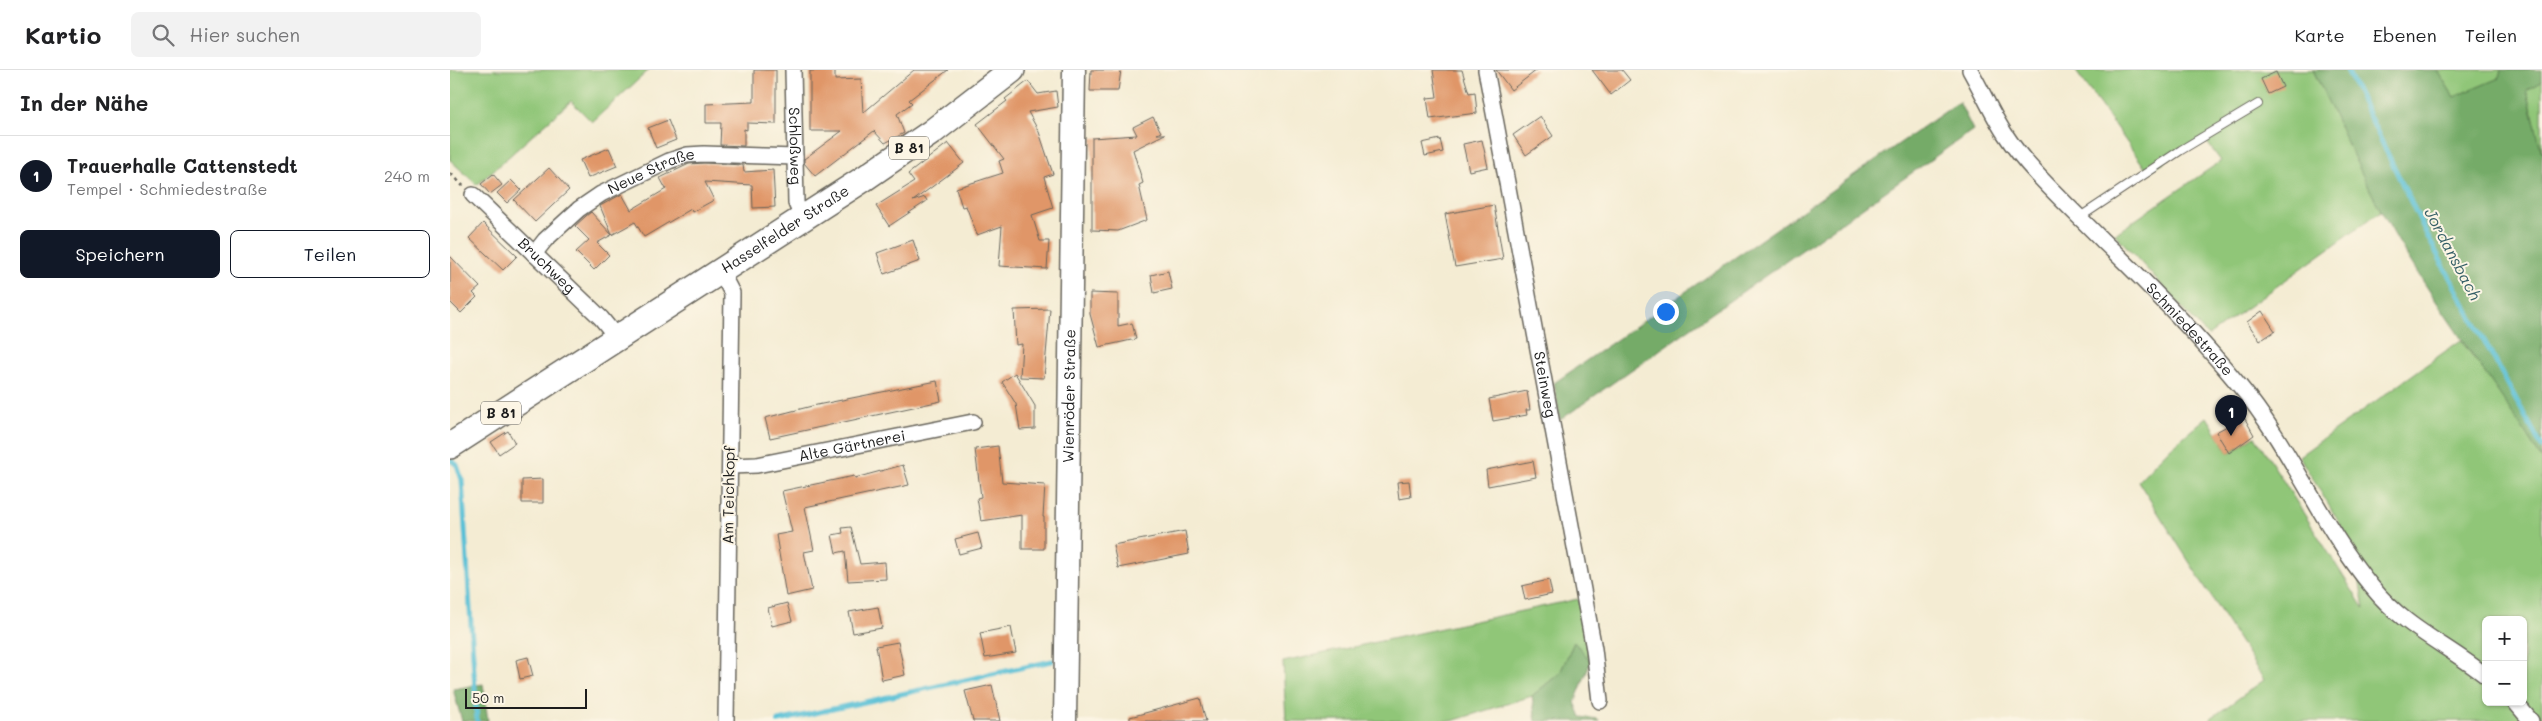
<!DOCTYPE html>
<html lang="de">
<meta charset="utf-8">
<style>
:root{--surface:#fff;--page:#f2f2f2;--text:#202124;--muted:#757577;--line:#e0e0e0;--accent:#111827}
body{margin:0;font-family:Mali,sans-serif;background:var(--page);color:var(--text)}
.controls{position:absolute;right:15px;bottom:15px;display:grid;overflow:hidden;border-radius:8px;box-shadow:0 1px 4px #0004}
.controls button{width:45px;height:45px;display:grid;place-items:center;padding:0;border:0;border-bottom:1px solid var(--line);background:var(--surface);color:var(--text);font:25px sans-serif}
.scale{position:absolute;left:15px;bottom:12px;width:122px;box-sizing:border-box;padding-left:5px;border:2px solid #1c1c1c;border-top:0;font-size:14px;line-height:18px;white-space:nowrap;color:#1c1c1c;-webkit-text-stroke:4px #fcf5e5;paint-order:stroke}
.you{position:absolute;left:1215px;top:241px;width:18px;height:18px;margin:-12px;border:4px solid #fff;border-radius:50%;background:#1a73e8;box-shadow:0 0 0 8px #1a73e833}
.badge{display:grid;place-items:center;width:32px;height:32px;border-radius:50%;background:var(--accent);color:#fff;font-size:16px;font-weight:700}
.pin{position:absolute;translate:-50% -41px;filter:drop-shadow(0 1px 2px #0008)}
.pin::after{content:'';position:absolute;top:26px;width:18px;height:15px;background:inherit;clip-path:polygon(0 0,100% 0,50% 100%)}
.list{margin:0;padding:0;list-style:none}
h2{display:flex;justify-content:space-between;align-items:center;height:65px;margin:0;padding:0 20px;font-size:21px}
h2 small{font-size:16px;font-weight:400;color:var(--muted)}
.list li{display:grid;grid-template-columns:32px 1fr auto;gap:15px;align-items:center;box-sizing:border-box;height:80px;padding:0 20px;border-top:1px solid var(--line)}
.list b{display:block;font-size:19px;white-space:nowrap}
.list p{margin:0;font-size:16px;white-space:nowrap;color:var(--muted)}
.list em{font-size:16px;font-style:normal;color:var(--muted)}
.actions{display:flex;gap:10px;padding:15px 20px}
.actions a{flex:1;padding:11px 0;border:1px solid var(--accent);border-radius:8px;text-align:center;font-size:18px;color:var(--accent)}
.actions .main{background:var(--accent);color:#fff}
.icon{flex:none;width:28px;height:28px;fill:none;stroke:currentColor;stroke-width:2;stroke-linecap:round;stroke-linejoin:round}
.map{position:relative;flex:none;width:2092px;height:651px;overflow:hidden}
header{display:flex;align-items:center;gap:30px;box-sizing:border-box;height:70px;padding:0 25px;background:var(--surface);border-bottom:1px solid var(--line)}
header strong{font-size:24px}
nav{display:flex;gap:28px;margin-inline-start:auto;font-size:18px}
.search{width:350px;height:45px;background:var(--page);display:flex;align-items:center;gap:12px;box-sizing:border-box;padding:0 18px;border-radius:8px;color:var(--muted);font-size:19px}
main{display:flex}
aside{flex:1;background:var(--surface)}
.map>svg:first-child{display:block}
</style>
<header>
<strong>Kartio</strong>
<div class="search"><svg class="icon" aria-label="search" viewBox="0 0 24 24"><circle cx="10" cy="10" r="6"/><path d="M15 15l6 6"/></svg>Hier suchen</div>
<nav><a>Karte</a><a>Ebenen</a><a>Teilen</a></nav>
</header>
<main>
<aside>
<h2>In der Nähe<small></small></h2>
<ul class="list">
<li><span class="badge">1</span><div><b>Trauerhalle Cattenstedt</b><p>Tempel · Schmiedestraße</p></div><em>240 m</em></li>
</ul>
<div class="actions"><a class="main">Speichern</a><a>Teilen</a></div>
</aside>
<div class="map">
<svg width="2092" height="651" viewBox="0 0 2092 651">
<rect width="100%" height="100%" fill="#fcf5e5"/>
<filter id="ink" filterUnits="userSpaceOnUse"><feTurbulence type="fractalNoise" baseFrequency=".02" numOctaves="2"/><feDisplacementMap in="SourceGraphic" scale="10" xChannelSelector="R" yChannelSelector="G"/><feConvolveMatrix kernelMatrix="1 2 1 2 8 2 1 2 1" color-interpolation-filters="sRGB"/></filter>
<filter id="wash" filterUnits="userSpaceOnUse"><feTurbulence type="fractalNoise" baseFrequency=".0096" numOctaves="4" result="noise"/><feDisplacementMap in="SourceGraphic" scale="20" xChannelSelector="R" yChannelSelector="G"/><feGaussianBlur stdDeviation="1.12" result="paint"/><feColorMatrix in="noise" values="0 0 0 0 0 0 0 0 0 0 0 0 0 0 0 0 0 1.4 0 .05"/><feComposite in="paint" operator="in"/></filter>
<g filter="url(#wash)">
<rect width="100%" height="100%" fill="#f4ecd3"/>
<g fill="#90c678" stroke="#56714a" fill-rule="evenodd">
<path d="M0 0H199L142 52 121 31 27 115 0 90Z"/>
<path d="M1625 0H1863L1931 141 1758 266 1665 164 1771 91 1753 67 1698 102Z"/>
<path d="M1987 0H2051L2050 8 2004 27Z"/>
<path d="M2092 11V84L2077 19Z"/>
<path d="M2011 270 2061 339 2092 390V651H1757L1814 610 1688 411 1720 378 1757 347 1779 383 1805 366 1914 539 1905 479 1849 386ZM2036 550H2073V632H2036Z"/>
<path d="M1128 529 1141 591 1124 572 1110 603 1082 626 1002 651H836L833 592Z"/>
</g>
<g fill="#74ab68" stroke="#486442">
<path d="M1863 0H1987L2004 27 2049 8 2051 0H2092V11L2077 20 2092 84V390C2041 306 1978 228 1931 141 1906 95 1886 47 1863 0Z"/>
<path d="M1509 32 1523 60 1110 350 1104 313Z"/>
<path d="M1124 572 1141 591 1125 632 1131 647 1148 649 1149 651H1086L1082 626 1110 603Z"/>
<path d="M33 614 38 651H12L3 619Z"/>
</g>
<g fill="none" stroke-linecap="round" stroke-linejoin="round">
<g stroke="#59c0d6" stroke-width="5">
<path d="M1897 0 1979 169 2092 377"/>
<path d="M2 391 7 395 12 410 27 651"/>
<path d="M328 651 602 591"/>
</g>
</g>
<g id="blocks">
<g fill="#e09667">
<path d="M304 0H326V54L297 53V60L294 59V76L270 75 271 53H256V34L304 32Z"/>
<path d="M385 0V10L411 9 413 43 464 0H498L459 30 462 33 447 44 454 63 435 73 424 61 365 106 354 93V89L392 61H360V1Z"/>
<path d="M641 0H671L668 21H640Z"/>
<path d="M983 0H1012L1019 23 1025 22 1027 43 980 49 977 28 987 27Z"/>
<path d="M1046 0H1087L1061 20Z"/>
<path d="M1142 0H1172L1180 10 1161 25Z"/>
<path d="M1826 2 1833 17 1818 24 1811 9Z"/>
<path d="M578 11 588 24 606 21 608 37 578 42 589 62 603 104 594 107 603 138 582 145 590 171H599L597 199 549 196 552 156 527 165 516 136 512 137 506 118 553 103 549 91 554 89 527 54 557 31 555 29Z"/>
<path d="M1090 46 1103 66 1076 85 1063 65Z"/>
<path d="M703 47 711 62 707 64H715L683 80 693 113 689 115 697 150 668 161 642 160V68L687 65 683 57Z"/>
<path d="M218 50 226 70 206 78 198 58Z"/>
<path d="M990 69 993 82 975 86 972 73Z"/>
<path d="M1032 70 1038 97 1019 101 1013 74Z"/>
<path d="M498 73 514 93 463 131 475 127 477 131 439 156 426 136 464 112 458 104Z"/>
<path d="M159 78 167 96 138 108 130 90Z"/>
<path d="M254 93 293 95 294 102 323 100 325 137 303 138 302 115 255 112 264 130 242 142 241 139 194 167 185 152 147 173 159 185 144 200 126 182 139 170 125 156 136 146 141 142 162 165 150 136 172 124 181 140 216 119 210 108 239 94Z"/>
<path d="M99 98 119 120 85 152 64 130Z"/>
<path d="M43 104 52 115 40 124 31 114Z"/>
<path d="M61 110 71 120 57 133 47 123Z"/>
<path d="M1044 135 1053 189 1005 197 995 144Z"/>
<path d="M33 153 67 186 53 200 19 168Z"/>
<path d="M463 170 470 191 434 204 427 183Z"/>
<path d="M0 186 30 217 23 223 27 227 11 243 0 232Z"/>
<path d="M718 201 722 219 704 223 701 205Z"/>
<path d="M640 223 668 224V256L682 253 686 269 649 277 640 244Z"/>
<path d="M600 239 594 308 570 307 572 274 566 275 564 240Z"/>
<path d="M1812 241 1825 261 1810 271 1797 252Z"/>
<path d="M565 303 585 336V359L570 360 566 334 552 312Z"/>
<path d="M487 311 491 331 320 368 315 348 362 336Z"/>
<path d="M1077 321 1080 340H1076L1077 345 1043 351 1039 329Z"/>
<path d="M1794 347 1804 365 1779 383 1766 362Z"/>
<path d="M58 361 65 373 49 384 41 372Z"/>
<path d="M548 376 552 412 595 415 593 447H594V479H572V445L531 451 527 428 531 427 525 379Z"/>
<path d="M1083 391 1086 407 1038 416 1036 400Z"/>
<path d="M453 395 459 415 355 437 364 480 354 482 362 520 336 526 326 465 342 462 332 421 404 406 405 408Z"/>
<path d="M93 409V433H72V410Z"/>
<path d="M959 411 961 427 949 429 947 412Z"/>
<path d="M401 457 410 494 435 492 436 509 398 511 395 481 386 483 382 465 393 463 392 458Z"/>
<path d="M735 461 739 484 668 498 663 475Z"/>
<path d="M528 463 532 478 509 484 505 469Z"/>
<path d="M1099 510 1102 524 1075 530 1072 516Z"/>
<path d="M337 533 342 551 322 556 318 538Z"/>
<path d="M428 537 432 558 403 563 399 542Z"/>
<path d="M561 557 566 583 535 588 530 563Z"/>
<path d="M448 572 455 605 432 610 426 576Z"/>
<path d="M78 587 83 606 70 609 66 590Z"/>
<path d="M542 615 550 651H523L515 621Z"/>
<path d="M750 628 756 651H680V647Z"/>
</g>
</g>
</g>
<g filter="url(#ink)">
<use href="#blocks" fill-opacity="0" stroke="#68655c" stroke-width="1"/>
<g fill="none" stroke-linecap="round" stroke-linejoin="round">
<g stroke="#68655c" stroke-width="10">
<path id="service" d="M1630 147 1731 80 1808 34"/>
</g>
<g stroke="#68655c" stroke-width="18">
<g id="minor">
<path id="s1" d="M343 0 346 133 353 150"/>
<path id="s2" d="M1036 0 1144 579 1150 631"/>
<path id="s3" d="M1520 0C1532 21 1542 44 1555 64 1578 100 1623 140 1653 171 1701 217 1747 264 1789 315 1841 377 1870 454 1922 517 1955 558 1996 574 2036 606"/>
<path id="s4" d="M23 125 151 248 168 269"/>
<path id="s5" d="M84 184 95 170 129 139 151 124 219 91 237 85 254 84 345 87"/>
<path d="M271 202 282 223 276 651"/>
<path id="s6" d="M280 396 307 395 523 352"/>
<path d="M2065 632 2081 651"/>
</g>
</g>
<g stroke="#68655c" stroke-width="25">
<g id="secondary">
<path id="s7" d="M615 651 624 0"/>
</g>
</g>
<g stroke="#68655c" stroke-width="28">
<g id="primary">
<path id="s8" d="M0 376 412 110 482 62 562 0"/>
</g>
</g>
<path stroke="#68655c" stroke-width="3" stroke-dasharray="4 4" stroke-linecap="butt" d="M0 103 13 116"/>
<use href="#service" stroke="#fff" stroke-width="8"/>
<use href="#minor" stroke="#fff" stroke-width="15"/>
<use href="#secondary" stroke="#fff" stroke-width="22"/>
<use href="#primary" stroke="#fff" stroke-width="25"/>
</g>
</g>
<g text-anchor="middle" stroke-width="4" stroke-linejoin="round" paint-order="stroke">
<g fill="#fcf5e5" stroke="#5f5d58" stroke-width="1">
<rect x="439" y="66.5" width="40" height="23" rx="4"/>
<rect x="31" y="331.5" width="40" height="23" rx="4"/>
</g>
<g font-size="14" font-weight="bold" fill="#1c1c1c">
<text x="459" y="83">B 81</text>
<text x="51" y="348">B 81</text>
</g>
<g font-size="15" fill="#1c1c1c" stroke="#fcf5e5">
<text dy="5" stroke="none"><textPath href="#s1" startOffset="76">Schloßweg</textPath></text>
<text dy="5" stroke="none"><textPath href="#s5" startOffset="146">Neue Straße</textPath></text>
<text dy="5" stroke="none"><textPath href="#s8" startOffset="399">Hasselfelder Straße</textPath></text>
<text dy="5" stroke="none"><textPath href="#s4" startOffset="102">Bruchweg</textPath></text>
<text dy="5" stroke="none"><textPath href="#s3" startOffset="342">Schmiedestraße</textPath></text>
<text dy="5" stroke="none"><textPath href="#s2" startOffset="320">Steinweg</textPath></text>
<text dy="5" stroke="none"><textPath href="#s7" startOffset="325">Wienröder Straße</textPath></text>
<text dy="5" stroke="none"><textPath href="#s6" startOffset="124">Alte Gärtnerei</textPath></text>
<text transform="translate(279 425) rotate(-89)" y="5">Am Teichkopf</text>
</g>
<g font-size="16" font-style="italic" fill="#345e66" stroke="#fcf5e5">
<text transform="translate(2003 184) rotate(62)" y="6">Jordansbach</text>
</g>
</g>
</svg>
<div class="controls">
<button>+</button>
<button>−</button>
</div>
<div class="scale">50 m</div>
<div class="you"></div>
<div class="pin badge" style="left:1781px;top:366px">1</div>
</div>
</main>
